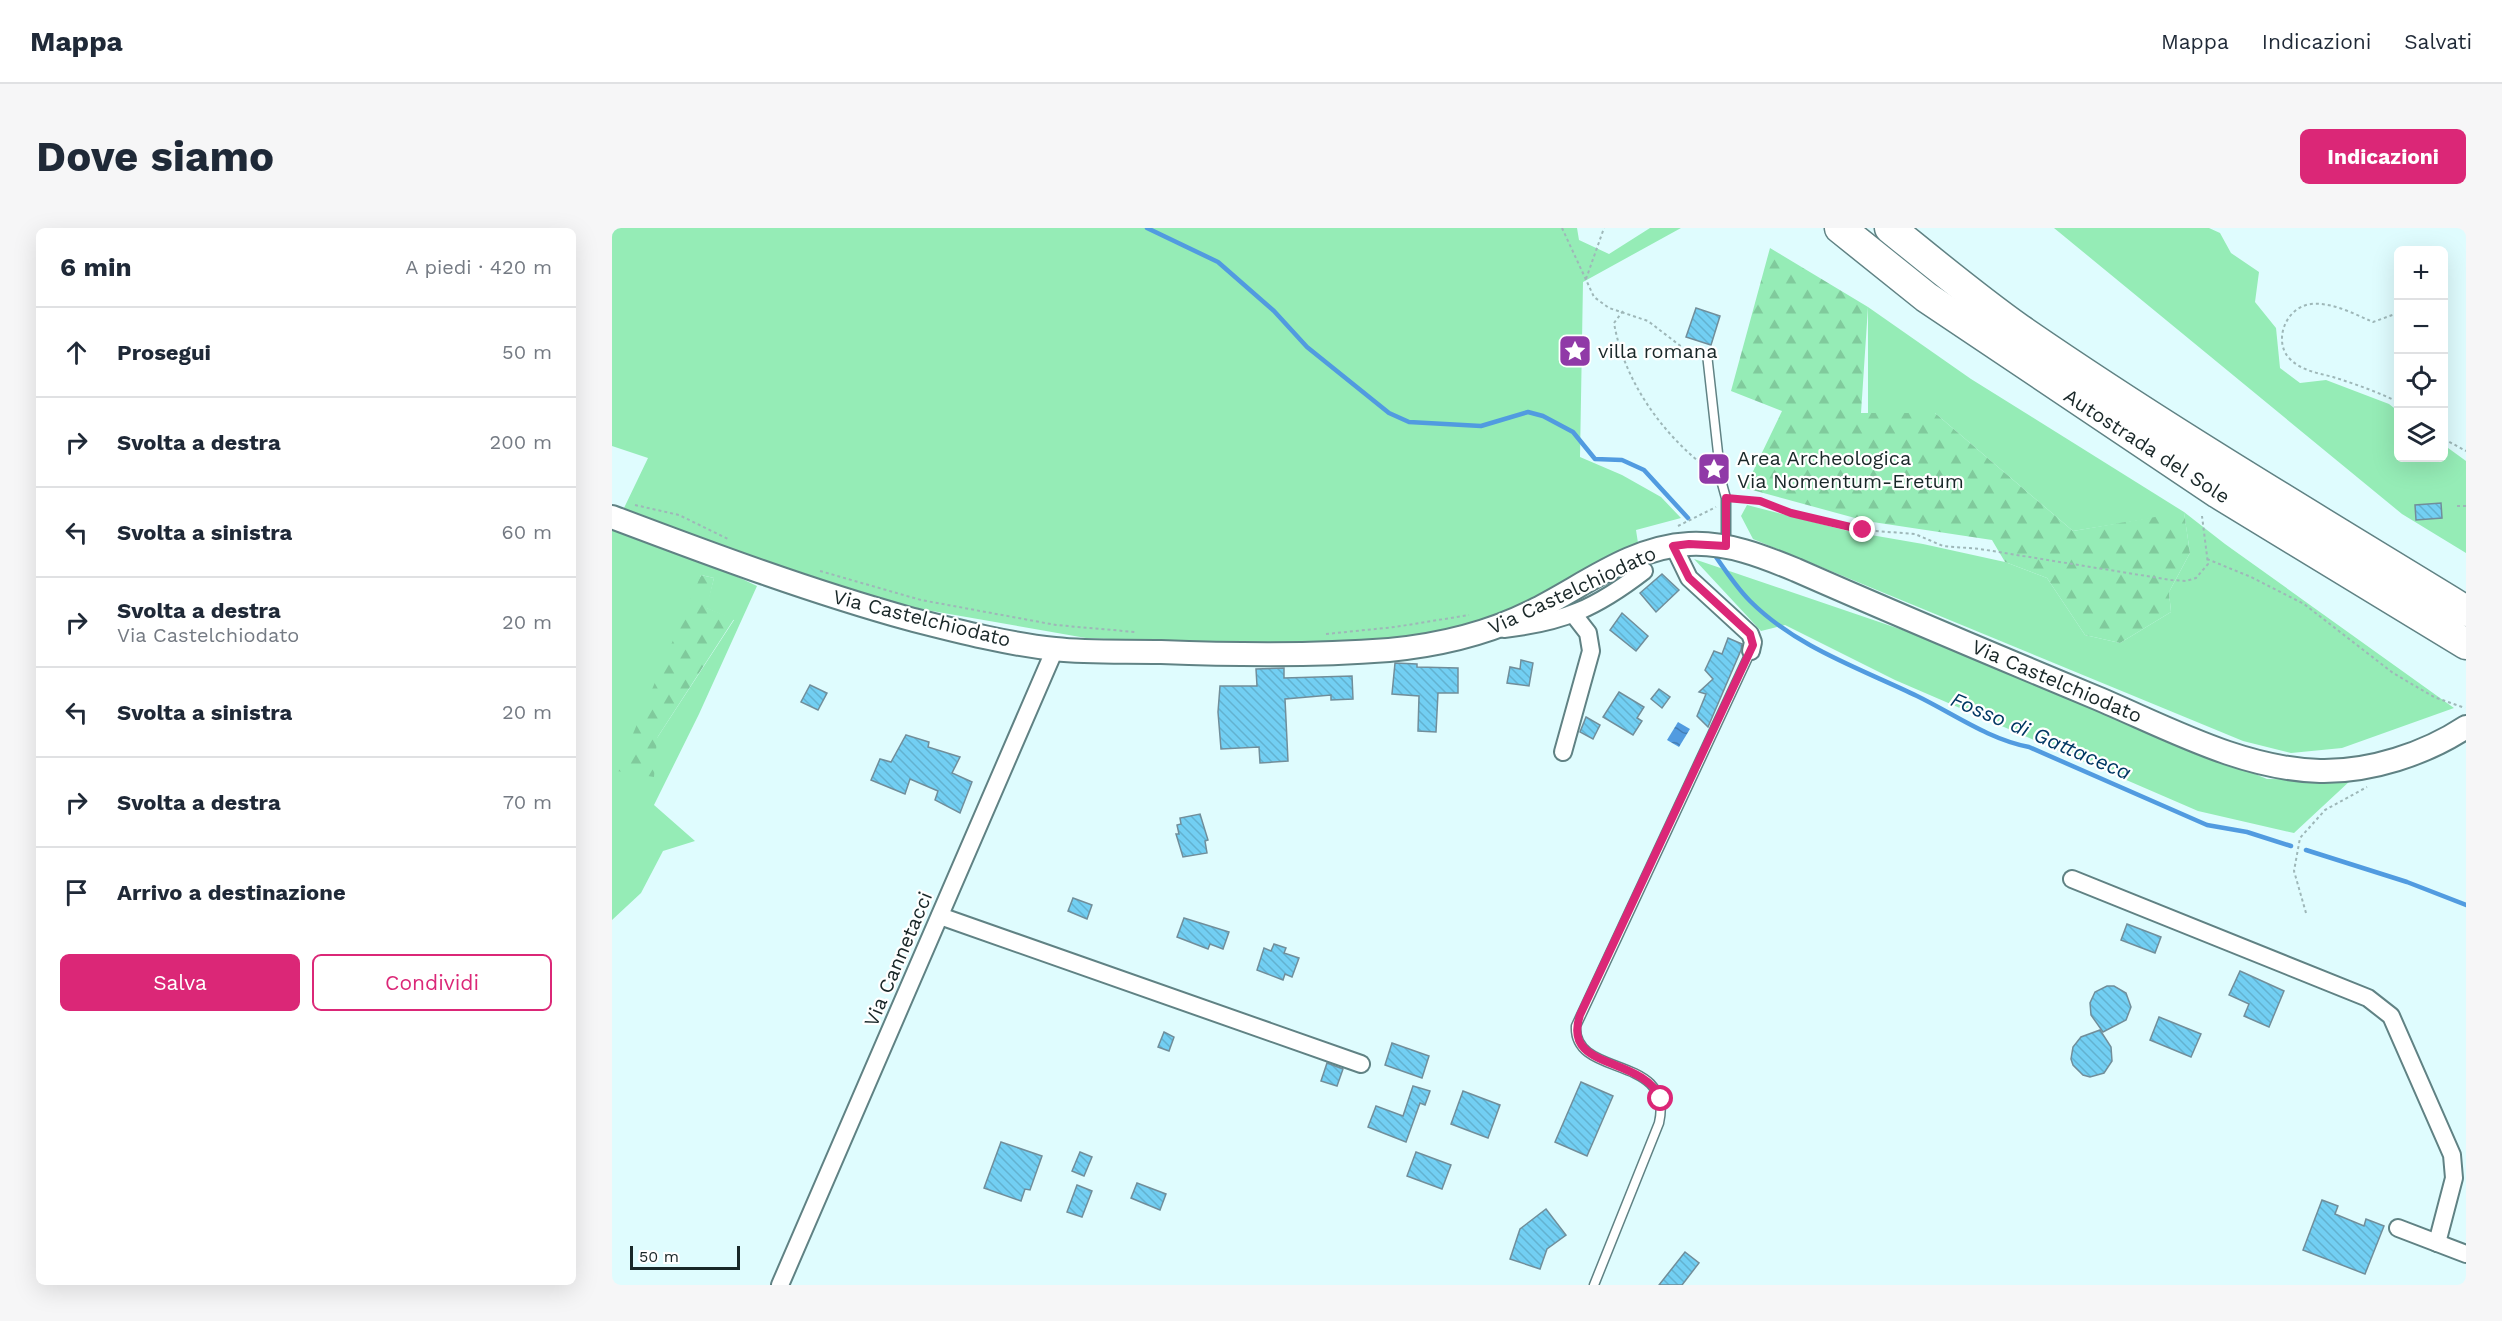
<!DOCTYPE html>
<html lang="it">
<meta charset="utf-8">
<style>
:root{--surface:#fff;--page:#f6f6f7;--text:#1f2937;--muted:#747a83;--line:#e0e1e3;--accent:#db2777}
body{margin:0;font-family:"Work Sans",sans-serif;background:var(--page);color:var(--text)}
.controls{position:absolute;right:18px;top:18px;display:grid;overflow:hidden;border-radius:9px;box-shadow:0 6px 24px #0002}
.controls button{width:54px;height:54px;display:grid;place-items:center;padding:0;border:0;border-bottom:2px solid var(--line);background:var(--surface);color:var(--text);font:30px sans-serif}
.scale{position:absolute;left:18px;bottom:15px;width:110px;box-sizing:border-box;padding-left:6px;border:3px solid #192728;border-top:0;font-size:16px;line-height:21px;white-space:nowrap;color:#192728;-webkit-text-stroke:4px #fff;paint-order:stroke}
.stop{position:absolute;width:18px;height:18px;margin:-14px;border:4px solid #db2777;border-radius:50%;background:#fff}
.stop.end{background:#db2777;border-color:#fff;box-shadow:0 2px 6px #0008}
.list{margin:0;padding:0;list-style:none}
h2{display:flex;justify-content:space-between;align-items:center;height:78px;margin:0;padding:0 24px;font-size:26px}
h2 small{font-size:20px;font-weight:400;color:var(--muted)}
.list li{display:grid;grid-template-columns:39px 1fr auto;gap:18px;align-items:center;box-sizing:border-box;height:90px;padding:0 24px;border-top:2px solid var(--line)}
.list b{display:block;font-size:22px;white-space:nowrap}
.list p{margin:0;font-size:20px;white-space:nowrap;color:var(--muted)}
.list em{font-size:20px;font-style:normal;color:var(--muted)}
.actions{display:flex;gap:12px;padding:18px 24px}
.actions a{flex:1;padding:14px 0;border:2px solid var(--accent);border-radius:9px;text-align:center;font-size:21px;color:var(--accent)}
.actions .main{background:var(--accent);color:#fff}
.icon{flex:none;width:33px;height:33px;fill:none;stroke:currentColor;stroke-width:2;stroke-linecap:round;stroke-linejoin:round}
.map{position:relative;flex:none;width:1854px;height:1057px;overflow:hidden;border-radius:9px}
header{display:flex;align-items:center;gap:36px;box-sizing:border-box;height:84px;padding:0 30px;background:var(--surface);border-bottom:2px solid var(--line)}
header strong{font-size:28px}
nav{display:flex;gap:33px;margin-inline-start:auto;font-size:21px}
.intro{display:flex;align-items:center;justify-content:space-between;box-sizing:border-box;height:144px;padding:0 36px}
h1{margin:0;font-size:42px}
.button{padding:15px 27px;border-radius:9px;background:var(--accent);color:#fff;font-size:21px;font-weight:700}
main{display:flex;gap:36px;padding:0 36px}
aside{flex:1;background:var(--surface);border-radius:9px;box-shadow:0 6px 24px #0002}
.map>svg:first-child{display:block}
</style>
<header>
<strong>Mappa</strong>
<nav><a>Mappa</a><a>Indicazioni</a><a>Salvati</a></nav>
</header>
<div class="intro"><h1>Dove siamo</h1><a class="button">Indicazioni</a></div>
<main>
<aside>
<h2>6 min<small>A piedi · 420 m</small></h2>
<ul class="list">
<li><svg class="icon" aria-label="ahead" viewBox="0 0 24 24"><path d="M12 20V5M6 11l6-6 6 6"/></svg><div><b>Prosegui</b></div><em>50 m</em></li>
<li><svg class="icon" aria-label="right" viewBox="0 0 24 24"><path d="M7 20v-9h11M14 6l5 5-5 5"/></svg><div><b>Svolta a destra</b></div><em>200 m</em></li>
<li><svg class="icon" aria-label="left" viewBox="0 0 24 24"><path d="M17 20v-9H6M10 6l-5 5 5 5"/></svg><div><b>Svolta a sinistra</b></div><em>60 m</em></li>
<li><svg class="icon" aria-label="right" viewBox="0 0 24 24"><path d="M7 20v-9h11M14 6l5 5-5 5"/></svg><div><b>Svolta a destra</b><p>Via Castelchiodato</p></div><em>20 m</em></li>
<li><svg class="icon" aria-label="left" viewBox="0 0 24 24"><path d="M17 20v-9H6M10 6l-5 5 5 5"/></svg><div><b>Svolta a sinistra</b></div><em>20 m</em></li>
<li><svg class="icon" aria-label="right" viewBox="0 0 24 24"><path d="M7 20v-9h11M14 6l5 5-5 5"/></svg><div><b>Svolta a destra</b></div><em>70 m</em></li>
<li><svg class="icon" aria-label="arrive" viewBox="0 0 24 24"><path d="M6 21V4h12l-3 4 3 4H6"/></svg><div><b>Arrivo a destinazione</b></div></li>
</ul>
<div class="actions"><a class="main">Salva</a><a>Condividi</a></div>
</aside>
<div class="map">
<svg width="1854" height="1057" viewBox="0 0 1854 1057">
<defs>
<pattern id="forest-firs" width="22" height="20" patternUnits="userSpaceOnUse" patternTransform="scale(1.5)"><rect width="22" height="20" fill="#95ecb6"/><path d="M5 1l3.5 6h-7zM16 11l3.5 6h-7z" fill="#80ca9c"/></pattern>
<pattern id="water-waves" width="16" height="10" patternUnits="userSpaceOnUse" patternTransform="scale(1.5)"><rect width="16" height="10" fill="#519be0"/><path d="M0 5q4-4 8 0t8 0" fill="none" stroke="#427eb6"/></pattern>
<pattern id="building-back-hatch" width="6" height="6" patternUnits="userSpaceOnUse" patternTransform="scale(1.5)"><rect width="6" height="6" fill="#72cff3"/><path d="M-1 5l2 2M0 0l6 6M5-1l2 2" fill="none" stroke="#62b2d0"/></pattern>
</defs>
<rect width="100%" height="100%" fill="#dffcfe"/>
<g fill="#95ecb6" fill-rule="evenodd">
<path d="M0 0H965L967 12 997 26 1038 0H1069L971 54 968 229 1010 247 1049 269 1069 290 1024 302 1026 315 906 382 817 408 718 415 630 416 474 410 297 379 212 355 47 299 12 280 36 230 0 218Z"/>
<path d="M1442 0H1597L1608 5 1619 25 1647 44 1643 74 1664 100 1668 140 1688 155 1714 152 1777 176 1786 183V230H1832V217L1854 233V325L1790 286Z"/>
<path d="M1256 79 1359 151 1572 284 1613 316 1842 480 1730 520 1679 525 1631 513 1141 311 1129 288 1135 277 1236 303 1311 316 1393 334 1435 350 1473 407 1508 415 1559 384 1557 364 1578 325 1572 285 1461 303 1323 185H1256Z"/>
<path d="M0 298 92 333 145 358 87 486 42 577 83 613 51 623 29 665 0 692ZM89 347 102 350 94 380 122 392 45 510Z"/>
<path d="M1082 331 1323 413 1655 551 1739 552 1682 605 1586 583 1283 452 1173 397 1149 403Z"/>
</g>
<g fill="url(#forest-firs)">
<path d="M1158 20 1256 79 1249 185H1323L1461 303 1572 284 1578 325 1557 364 1559 384 1508 415 1473 407 1435 350 1393 334 1380 312 1254 293 1133 260 1170 183 1119 163Z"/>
<path d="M89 347 102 350 95 380 122 391 45 510 42 549 5 543Z"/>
</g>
<path fill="url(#water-waves)" d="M1066 494 1078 501 1067 519 1055 512Z"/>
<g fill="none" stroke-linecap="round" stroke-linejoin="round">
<g stroke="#519be0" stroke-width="4.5">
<path d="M535 0 606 34 662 83 695 119 777 185 797 194 869 198 916 184 931 188 961 204 983 231 1010 232 1032 242 1076 290"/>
<path d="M1102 326C1113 342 1124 359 1138 373 1184 419 1247 440 1305 468 1342 486 1376 511 1417 519L1595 597 1635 604 1679 618"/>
<path d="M1694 622 1795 654 1854 677"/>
</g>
</g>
<g fill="url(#building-back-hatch)" stroke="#718e9a" stroke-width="1.5">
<path d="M1084 80 1108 88 1099 117 1074 109Z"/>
<path d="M1829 275 1830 290 1804 292 1803 277Z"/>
<path d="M1050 346 1067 362 1044 384 1028 365Z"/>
<path d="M1010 385 1036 408 1024 423 998 402Z"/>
<path d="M1116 410 1130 416 1129 422 1096 499 1085 488 1094 466 1087 464 1101 451 1093 442 1102 423 1110 426Z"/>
<path d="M909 432 921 435 917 458 895 455 898 439 908 441Z"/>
<path d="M783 435 805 436V439L846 440V465H826L824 504 806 503 807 468 780 466Z"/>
<path d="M672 440V450L740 448 741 471 719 472V467L673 471 676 533 648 535 647 519 609 521 606 484 608 458H645L644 441Z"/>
<path d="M198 457 215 465 206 482 189 474Z"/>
<path d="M1047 461 1058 469 1050 480 1039 471Z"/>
<path d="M1007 464 1032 479 1025 490 1030 493 1021 507 991 489Z"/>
<path d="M974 489 988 497 981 511 968 504Z"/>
<path d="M294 507 317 514 316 519 348 529 340 545 360 554 348 585 323 572 326 563 298 551 293 566 259 552 268 531 279 534Z"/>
<path d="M588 586 596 612 593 613 595 625 571 629 564 606H567L565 597 569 596 568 590Z"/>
<path d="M461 670 480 677 475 691 456 683Z"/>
<path d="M572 690 617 704 611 721 598 716 596 721 565 709Z"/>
<path d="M1515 696 1549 709 1543 725 1509 712Z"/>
<path d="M662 716 674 720 672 725 687 730 680 749 673 746 671 752 645 742 652 720 659 723Z"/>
<path d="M1628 743 1672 763 1657 799 1632 788 1637 776 1617 767Z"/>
<path d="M1495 758H1502L1514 765 1519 779 1514 792 1491 804 1479 787 1478 775 1483 764Z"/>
<path d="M1547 789 1589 806 1579 829 1538 812Z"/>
<path d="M1488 802 1499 819 1500 833 1492 845 1478 849 1471 847 1461 837 1459 831 1461 819 1469 809Z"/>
<path d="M552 804 562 809 557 823 546 819Z"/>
<path d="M780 815 817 828 810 850 773 837Z"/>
<path d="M715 835 731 841 725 858 709 853Z"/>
<path d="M969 854 1001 868 975 928 943 914Z"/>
<path d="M801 858 818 863 813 877 808 875 794 914 756 899 764 878 791 888Z"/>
<path d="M851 863 888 877 876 910 839 896Z"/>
<path d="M389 914 430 928 418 962 413 961 409 973 372 960Z"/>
<path d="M468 924 480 929 472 948 460 943Z"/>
<path d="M804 924 839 937 830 961 795 948Z"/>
<path d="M525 955 554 966 548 982 519 970Z"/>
<path d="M465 957 480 963 470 989 455 984Z"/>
<path d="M1710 972 1726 978 1723 986 1752 998 1754 991 1772 998 1753 1046 1691 1022Z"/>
<path d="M934 981 954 1007 935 1021 928 1041 898 1031 908 1001Z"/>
<path d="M1073 1024 1087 1035 1070 1057H1047Z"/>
</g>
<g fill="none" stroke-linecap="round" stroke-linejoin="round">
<g stroke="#608284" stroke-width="11">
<g id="lane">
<path d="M1095 126 1109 252 1114 270V317"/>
<path d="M982 1057 1047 895C1063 825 961 851 964 798L1139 423"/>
</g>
</g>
<g stroke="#608284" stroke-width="20">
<g id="street">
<path d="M1061 317 1077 350 1138 406 1141 414 1139 423"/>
<path d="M892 401C952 394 984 380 1032 343"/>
<path d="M951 524 979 423 976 405 962 387"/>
<path d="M1460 651 1756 770 1779 788 1840 927 1842 950 1825 1015"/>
<path d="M328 688 749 836"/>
<path d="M1786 1000 1854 1026"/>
<path d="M168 1057 443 421"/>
</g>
</g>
<g stroke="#608284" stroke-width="26">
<path id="secondary" d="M0 289C98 326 197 363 298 391 345 403 395 416 443 421 478 425 514 423 549 424 625 427 701 428 777 422 829 417 879 405 925 381 974 356 1020 319 1077 316 1115 314 1150 328 1184 342 1284 386 1384 428 1485 470 1556 500 1630 541 1708 543 1758 544 1813 526 1854 499"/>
</g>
<g stroke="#608284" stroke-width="33">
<g id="highway">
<path d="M1228 0 1314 69 1606 265 1854 416"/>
<path d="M1278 0C1320 34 1362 69 1407 101 1552 201 1704 291 1854 383"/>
</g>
</g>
<g stroke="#9eb7b8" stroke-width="2" stroke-dasharray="3 3" stroke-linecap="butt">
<path d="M950 0 982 69 997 80 1036 93 1075 123 1083 125"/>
<path d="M974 51 992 0"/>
<path d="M1011 83 1002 95C1012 153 1050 206 1096 241"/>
<path d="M1786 85 1761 94C1742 86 1721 74 1699 76 1673 79 1660 115 1679 132 1691 143 1706 145 1721 149 1743 156 1766 164 1786 174"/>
<path d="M1832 211 1854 223"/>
<path d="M1124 272 1148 273 1179 285 1251 302 1303 306 1331 318 1368 321 1559 352 1574 353 1584 350 1596 336 1590 288"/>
<path d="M23 277 67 287 116 311"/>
<path d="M1845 278H1854"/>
<path d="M1066 298 1104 279"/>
<path d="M1595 331 1639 349 1692 376 1781 445 1822 469 1853 480"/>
<path d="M208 343 309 372 444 397 523 404"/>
<path d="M714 406 783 399 857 387"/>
<path d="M1694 685 1682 643 1688 610 1713 582 1755 559"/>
</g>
<use href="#lane" stroke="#fff" stroke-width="8"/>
<use href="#street" stroke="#fff" stroke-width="16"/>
<use href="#secondary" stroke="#fff" stroke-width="22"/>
<use href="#highway" stroke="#fff" stroke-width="30"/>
</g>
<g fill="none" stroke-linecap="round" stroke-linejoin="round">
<path stroke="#db2777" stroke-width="8" d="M1049 871C1030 827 949 843 968 787L1141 417 1138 406 1077 350 1061 318 1077 316 1114 318V270L1148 273 1179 285 1251 302"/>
</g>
<defs>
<g id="sight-square" transform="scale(1.725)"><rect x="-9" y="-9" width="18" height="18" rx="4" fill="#903aa7" stroke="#fff"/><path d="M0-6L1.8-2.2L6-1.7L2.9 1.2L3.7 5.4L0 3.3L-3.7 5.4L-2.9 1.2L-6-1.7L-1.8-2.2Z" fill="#fff"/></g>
</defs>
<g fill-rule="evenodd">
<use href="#sight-square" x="963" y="123"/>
<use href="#sight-square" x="1102" y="241"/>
</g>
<g text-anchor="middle" stroke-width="4.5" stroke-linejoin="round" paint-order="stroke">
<g font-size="20" fill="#192728" stroke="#fff" text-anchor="start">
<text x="986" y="130">villa romana</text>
<text x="1125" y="237">Area Archeologica<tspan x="1125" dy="23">Via Nomentum-Eretum</tspan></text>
</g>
<g font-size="20" fill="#192728" stroke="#fff">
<text transform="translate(1535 218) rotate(33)" y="7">Autostrada del Sole</text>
<text transform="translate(960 362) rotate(-25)" y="7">Via Castelchiodato</text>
<text transform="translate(310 390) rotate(14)" y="7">Via Castelchiodato</text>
<text transform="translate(1445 453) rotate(23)" y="7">Via Castelchiodato</text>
<text transform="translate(286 731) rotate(-67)" y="7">Via Cannetacci</text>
</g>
<g font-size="21" font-style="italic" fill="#003763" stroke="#fff">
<text transform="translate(1429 508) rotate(23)" y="7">Fosso di Gattaceca</text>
</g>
</g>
</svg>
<div class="controls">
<button>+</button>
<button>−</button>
<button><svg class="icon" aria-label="locate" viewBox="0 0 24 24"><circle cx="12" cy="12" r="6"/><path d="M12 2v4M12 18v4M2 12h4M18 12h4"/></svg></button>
<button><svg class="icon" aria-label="layers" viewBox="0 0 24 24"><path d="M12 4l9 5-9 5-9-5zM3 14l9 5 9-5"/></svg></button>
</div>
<div class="scale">50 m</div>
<div class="stop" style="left:1049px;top:871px"></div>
<div class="stop end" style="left:1251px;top:302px"></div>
</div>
</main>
